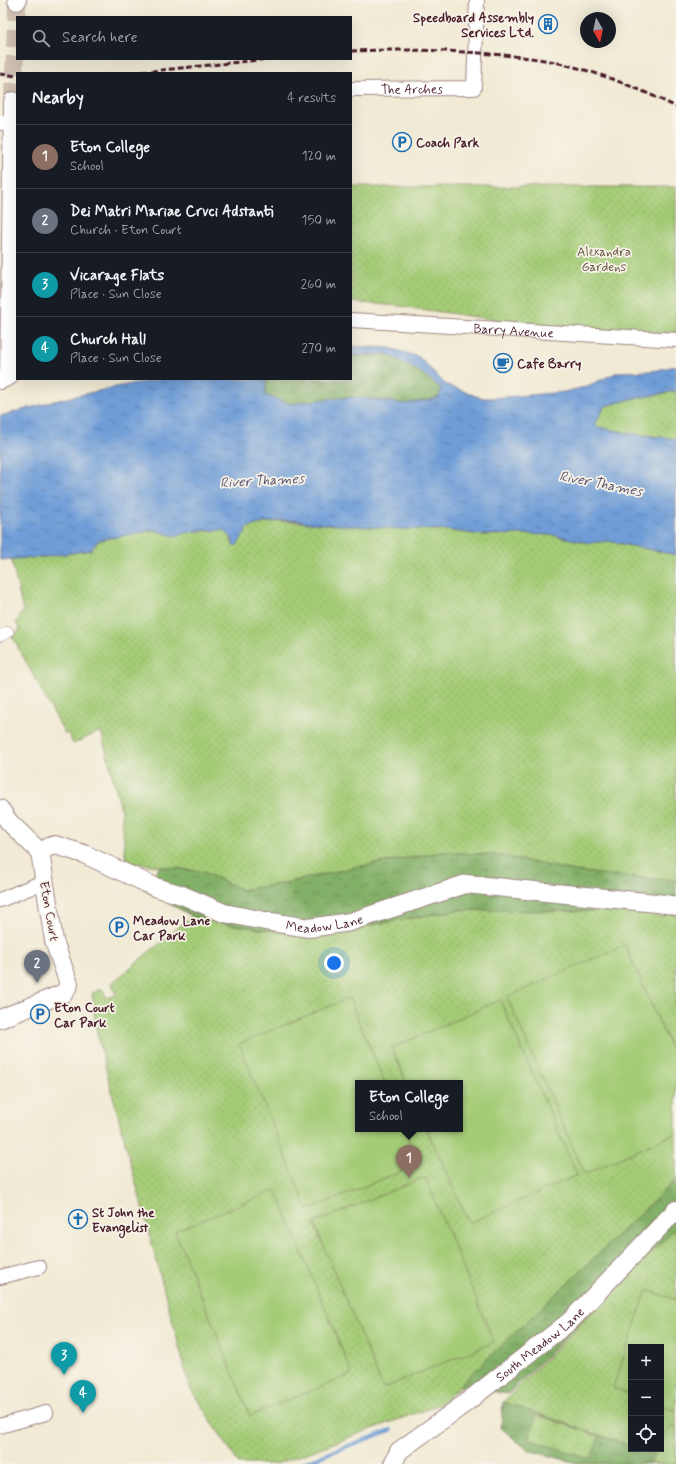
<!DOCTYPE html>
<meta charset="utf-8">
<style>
:root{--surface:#171b24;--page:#20242c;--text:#f1f3f6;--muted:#9ea1a6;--line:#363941;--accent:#1f6fb2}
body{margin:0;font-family:Mynerve,sans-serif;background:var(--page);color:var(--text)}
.controls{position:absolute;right:12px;bottom:12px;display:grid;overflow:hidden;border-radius:0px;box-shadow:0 4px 16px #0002}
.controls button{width:36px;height:36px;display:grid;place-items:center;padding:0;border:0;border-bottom:1px solid var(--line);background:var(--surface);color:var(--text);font:20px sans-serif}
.compass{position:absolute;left:580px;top:12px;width:36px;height:36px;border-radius:50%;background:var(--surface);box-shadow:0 4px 16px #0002;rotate:171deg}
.you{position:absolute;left:334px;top:963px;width:14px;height:14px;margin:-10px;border:3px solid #fff;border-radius:50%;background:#1a73e8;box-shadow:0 0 0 6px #1a73e833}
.badge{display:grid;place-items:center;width:26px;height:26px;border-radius:50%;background:var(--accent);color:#fff;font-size:13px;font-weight:700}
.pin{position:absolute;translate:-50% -33px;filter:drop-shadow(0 1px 2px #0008)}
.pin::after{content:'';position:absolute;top:21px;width:14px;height:12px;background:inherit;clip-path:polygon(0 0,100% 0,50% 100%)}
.popup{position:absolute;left:355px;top:1080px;width:108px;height:52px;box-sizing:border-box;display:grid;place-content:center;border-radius:0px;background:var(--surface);filter:drop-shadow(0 1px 3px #0005);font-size:13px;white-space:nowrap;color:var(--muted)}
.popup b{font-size:15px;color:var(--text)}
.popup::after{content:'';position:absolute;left:50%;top:100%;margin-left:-8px;border:8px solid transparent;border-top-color:var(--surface)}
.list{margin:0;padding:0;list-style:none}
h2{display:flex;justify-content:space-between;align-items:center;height:52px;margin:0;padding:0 16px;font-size:17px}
h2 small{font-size:13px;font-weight:400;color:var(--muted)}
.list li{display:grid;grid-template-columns:26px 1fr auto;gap:12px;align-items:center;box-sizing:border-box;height:64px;padding:0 16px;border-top:1px solid var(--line)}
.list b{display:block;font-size:15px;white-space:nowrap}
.list p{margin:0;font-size:13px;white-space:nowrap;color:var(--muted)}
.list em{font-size:13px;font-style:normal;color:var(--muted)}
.icon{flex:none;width:22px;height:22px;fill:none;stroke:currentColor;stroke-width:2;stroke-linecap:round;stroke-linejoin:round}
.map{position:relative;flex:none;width:676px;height:1464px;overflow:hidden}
.search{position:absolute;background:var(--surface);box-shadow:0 4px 16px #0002;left:16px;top:16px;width:336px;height:44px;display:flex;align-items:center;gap:10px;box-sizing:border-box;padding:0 14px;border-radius:0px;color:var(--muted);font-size:15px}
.panel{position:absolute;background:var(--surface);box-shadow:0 4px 16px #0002;left:16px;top:72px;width:336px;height:308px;border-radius:0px}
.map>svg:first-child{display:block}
</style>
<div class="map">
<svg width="676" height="1464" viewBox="0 0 676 1464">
<defs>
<pattern id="grass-dots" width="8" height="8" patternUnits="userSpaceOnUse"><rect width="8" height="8" fill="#a4cc77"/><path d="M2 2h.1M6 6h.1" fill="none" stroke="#8faf67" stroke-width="1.8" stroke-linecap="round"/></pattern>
<pattern id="forest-crowns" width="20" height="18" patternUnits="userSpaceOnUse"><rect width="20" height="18" fill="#83b068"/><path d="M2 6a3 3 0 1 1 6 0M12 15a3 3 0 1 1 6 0" fill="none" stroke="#6d8f56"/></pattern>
<pattern id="park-tufts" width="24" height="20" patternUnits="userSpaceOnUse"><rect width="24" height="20" fill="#a4cc77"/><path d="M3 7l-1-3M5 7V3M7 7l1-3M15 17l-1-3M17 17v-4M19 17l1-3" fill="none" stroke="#8faf67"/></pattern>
<pattern id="water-ripples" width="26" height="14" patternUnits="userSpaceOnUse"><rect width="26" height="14" fill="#6f9dd7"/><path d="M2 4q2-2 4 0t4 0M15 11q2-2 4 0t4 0" fill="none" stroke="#5d7faf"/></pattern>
</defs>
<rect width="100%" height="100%" fill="#f7f3e8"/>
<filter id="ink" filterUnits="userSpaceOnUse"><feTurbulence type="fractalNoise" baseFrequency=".025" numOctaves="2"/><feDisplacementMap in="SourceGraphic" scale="8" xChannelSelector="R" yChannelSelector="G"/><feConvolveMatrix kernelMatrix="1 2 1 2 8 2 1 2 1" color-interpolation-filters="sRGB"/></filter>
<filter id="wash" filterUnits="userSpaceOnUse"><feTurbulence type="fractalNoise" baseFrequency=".012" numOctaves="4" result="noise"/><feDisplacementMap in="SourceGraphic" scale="16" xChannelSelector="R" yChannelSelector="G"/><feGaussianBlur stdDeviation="0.9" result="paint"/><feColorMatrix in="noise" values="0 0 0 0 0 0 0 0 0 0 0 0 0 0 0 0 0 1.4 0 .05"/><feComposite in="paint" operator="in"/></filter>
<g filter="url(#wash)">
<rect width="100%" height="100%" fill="#f1ead4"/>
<g fill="url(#grass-dots)" stroke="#777651" fill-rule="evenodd">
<path d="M351 187H676V333L552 328 400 306 351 302Z"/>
<path d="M676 391V439L627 433 594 426 605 406 631 399Z"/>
<path d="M280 521 446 530 482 535 523 534 554 535 589 543 608 541 676 555V881L580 872 496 855 442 852 357 867 280 884 242 890 204 872 144 864 126 863 121 809 101 731 73 744 68 733 65 734 12 636 20 630 16 623 23 611 12 562V559L43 557 91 550 99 540 155 530 174 536 193 531 224 530 231 537 233 546 237 545 246 531V528L256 524Z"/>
<path d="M458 910 669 912 676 913V1060L625 945 586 1173 676 1133V1180L441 1404 276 1464H239L190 1388 109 1081 96 1028 92 993 102 989 107 998 116 995 112 983 192 916 221 923 307 936ZM349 998 385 1083H407L392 1048 500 1001 469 1223 427 1129H404L418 1164 308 1209Z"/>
<path d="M676 1228V1300L647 1291 614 1388 631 1394V1446L503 1402Z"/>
<path d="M661 1405 676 1410V1461L641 1449H661Z"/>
</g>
<g fill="url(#forest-crowns)" stroke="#66684a">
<path d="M387 354 419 371 441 388 439 397 430 400 403 404 357 397 326 399 290 404 265 395 266 379H351V356Z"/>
<path d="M442 852 496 855 580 872 676 881V913L669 912 458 910 307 936 221 923 192 916 143 889 160 866 204 872 242 890 280 884 357 867Z"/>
<path d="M676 1180V1228L508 1394 459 1386Z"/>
<path d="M503 1402 631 1446V1449H641L676 1461V1464H581L528 1450 501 1428Z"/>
</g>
<g fill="url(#park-tufts)" stroke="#777651">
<path d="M537 1415 599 1436 591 1459 528 1439Z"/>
<path d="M676 1425V1464H650L657 1449H661C661 1440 666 1427 676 1425Z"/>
</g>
<g fill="#a4cc77" stroke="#777651">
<path d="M625 945 676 1060V1133L585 1174 507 997Z"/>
<path d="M349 998 385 1083H358V1129H404L419 1164 308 1210 239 1044Z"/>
<path d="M500 1000 577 1175 469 1223 427 1129H460V1083H407L392 1048Z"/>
<path d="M425 1177 494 1342 383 1388 314 1223Z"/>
<path d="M276 1190 352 1374 250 1416 175 1231Z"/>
<path d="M647 1290 676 1300V1410L661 1405V1347H631V1394L613 1388Z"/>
</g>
<path fill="url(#water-ripples)" stroke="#5c5e81" d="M351 346 390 348 419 357 445 384 481 398H493L564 392 585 387 618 372 652 371 676 366V391L631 399 605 406 594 426 627 433 676 439V555L608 541 589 543 554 535 523 534 482 535 446 530 402 529 308 523C291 517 263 522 246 528V531L237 545 233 546C234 538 229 535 223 530L193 531 174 536 155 530 99 540 91 550 43 557 0 560V416L58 400 120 386 163 379H266L265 395 290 404 326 399 357 397 403 404 430 400 439 397 441 388 419 371 387 354 351 356Z"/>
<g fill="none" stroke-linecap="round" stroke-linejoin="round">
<path stroke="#6f9dd7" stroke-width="4" d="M300 1464 391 1430"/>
</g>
</g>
<g filter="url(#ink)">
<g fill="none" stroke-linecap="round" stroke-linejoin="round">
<path stroke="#d0c1b2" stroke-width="18" stroke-dasharray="18 9" stroke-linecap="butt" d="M13 101 17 1"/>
<g stroke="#9e8480" stroke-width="12">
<path id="pedestrian" d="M0 636 8 632"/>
</g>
<g stroke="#9e8480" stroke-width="16">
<g id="minor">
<path id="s1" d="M351 89 474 88 477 0"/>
<path d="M0 123 12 124"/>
<path id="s2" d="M351 320 676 340"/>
<path d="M0 900 36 885 45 883"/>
<path d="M0 1277 39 1267"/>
<path d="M0 1426 46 1413"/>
</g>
</g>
<g stroke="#9e8480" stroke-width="20">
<g id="tertiary">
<path d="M17 0V1"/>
<path d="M0 380 9 376 13 101"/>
<path d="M0 809 9 822 40 852"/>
<path id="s3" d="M40 852 49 847 55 845 84 854 155 887 182 895 224 913 265 921 309 928 350 922 466 884 666 904 676 906"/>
<path d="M0 1019 64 993 69 984 54 941 40 852"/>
<path id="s4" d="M393 1464 399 1451 463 1405 570 1321 676 1210"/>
</g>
</g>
<use href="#pedestrian" stroke="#fff" stroke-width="11"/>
<use href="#minor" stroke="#fff" stroke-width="14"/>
<use href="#tertiary" stroke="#fff" stroke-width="18"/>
<g stroke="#4a1f2b" stroke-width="3" stroke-dasharray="6 3" stroke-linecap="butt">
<path d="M351 51C402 49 452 50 503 55 523 57 543 59 563 64 600 73 641 89 676 107"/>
<path d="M133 73 268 59"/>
<path d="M0 74 17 76"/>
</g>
</g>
</g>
<defs>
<g id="building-ring" transform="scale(1)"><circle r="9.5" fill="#f7f3e8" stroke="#1f6fb2" stroke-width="1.5"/><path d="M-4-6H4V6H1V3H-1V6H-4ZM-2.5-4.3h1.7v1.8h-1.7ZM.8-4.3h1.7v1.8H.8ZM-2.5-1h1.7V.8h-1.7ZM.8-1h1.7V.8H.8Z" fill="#1f6fb2"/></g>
<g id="parking-ring" transform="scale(1)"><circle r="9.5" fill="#f7f3e8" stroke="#1f6fb2" stroke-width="1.5"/><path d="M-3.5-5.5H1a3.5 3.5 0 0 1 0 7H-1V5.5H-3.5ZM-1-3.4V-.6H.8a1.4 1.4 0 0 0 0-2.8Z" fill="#1f6fb2"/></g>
<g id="cafe-ring" transform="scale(1)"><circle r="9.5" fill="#f7f3e8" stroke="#1f6fb2" stroke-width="1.5"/><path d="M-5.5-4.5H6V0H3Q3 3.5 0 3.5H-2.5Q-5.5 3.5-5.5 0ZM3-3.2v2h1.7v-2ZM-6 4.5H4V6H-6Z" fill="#1f6fb2"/></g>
<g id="church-ring" transform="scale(1)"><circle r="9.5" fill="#f7f3e8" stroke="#1f6fb2" stroke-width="1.5"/><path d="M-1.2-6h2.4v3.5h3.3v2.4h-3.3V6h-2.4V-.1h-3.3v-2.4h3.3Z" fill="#1f6fb2"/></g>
</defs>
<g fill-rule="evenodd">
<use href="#building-ring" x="548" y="24"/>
<use href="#parking-ring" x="402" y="142"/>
<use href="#cafe-ring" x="503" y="363"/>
<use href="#parking-ring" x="119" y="927"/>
<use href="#parking-ring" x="40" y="1014"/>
<use href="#church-ring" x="78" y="1219"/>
</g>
<g text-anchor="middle" stroke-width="3.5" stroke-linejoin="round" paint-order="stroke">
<g font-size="13" font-weight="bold" fill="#4a1f2b" stroke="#f7f3e8" text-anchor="start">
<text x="534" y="22" text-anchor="end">Speedboard Assembly<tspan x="534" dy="15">Services Ltd.</tspan></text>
<text x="416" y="147">Coach Park</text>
<text x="517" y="368">Cafe Barry</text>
<text x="133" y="925">Meadow Lane<tspan x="133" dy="15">Car Park</tspan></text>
<text x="54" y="1012">Eton Court<tspan x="54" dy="15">Car Park</tspan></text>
<text x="92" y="1217">St John the<tspan x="92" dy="15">Evangelist</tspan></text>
</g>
<g font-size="13" fill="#4a1f2b" stroke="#f7f3e8">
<text dy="5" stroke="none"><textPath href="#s1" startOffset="61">The Arches</textPath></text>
<text dy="5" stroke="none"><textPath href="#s2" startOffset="163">Barry Avenue</textPath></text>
<text transform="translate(50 911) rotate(80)" y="5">Eton Court</text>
<text dy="5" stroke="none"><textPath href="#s3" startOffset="301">Meadow Lane</textPath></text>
<text dy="5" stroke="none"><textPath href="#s4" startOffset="191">South Meadow Lane</textPath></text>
</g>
<g font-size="13" fill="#655342" stroke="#f7f3e8">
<text x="604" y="256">Alexandra<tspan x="604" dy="15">Gardens</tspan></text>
</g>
<g font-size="14" font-style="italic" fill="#595170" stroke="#f7f3e8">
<text transform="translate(262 480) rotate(-3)" y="5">River Thames</text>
<text transform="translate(601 483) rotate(11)" y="5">River Thames</text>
</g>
</g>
</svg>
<div class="controls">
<button>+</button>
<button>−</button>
<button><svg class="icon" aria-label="locate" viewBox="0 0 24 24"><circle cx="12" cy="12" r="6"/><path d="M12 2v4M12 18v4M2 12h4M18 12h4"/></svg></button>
</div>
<svg class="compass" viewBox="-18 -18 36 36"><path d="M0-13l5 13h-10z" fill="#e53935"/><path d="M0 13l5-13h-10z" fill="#9ea1a6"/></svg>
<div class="you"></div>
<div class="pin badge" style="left:409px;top:1178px;background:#8d6e63">1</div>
<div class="popup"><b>Eton College</b>School</div>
<div class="pin badge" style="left:37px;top:983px;background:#6b7280">2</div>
<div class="pin badge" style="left:64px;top:1375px;background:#0f9aa8">3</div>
<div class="pin badge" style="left:83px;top:1413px;background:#0f9aa8">4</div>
<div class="search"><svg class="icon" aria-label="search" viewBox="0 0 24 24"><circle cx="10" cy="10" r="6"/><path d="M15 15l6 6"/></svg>Search here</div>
<section class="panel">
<h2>Nearby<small>4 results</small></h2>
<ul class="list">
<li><span class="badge" style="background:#8d6e63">1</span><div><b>Eton College</b><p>School</p></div><em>120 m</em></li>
<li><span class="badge" style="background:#6b7280">2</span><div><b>Dei Matri Mariae Crvci Adstanti</b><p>Church · Eton Court</p></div><em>150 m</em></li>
<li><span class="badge" style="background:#0f9aa8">3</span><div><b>Vicarage Flats</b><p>Place · Sun Close</p></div><em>260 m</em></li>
<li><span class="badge" style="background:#0f9aa8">4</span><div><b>Church Hall</b><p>Place · Sun Close</p></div><em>270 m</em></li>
</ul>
</section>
</div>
